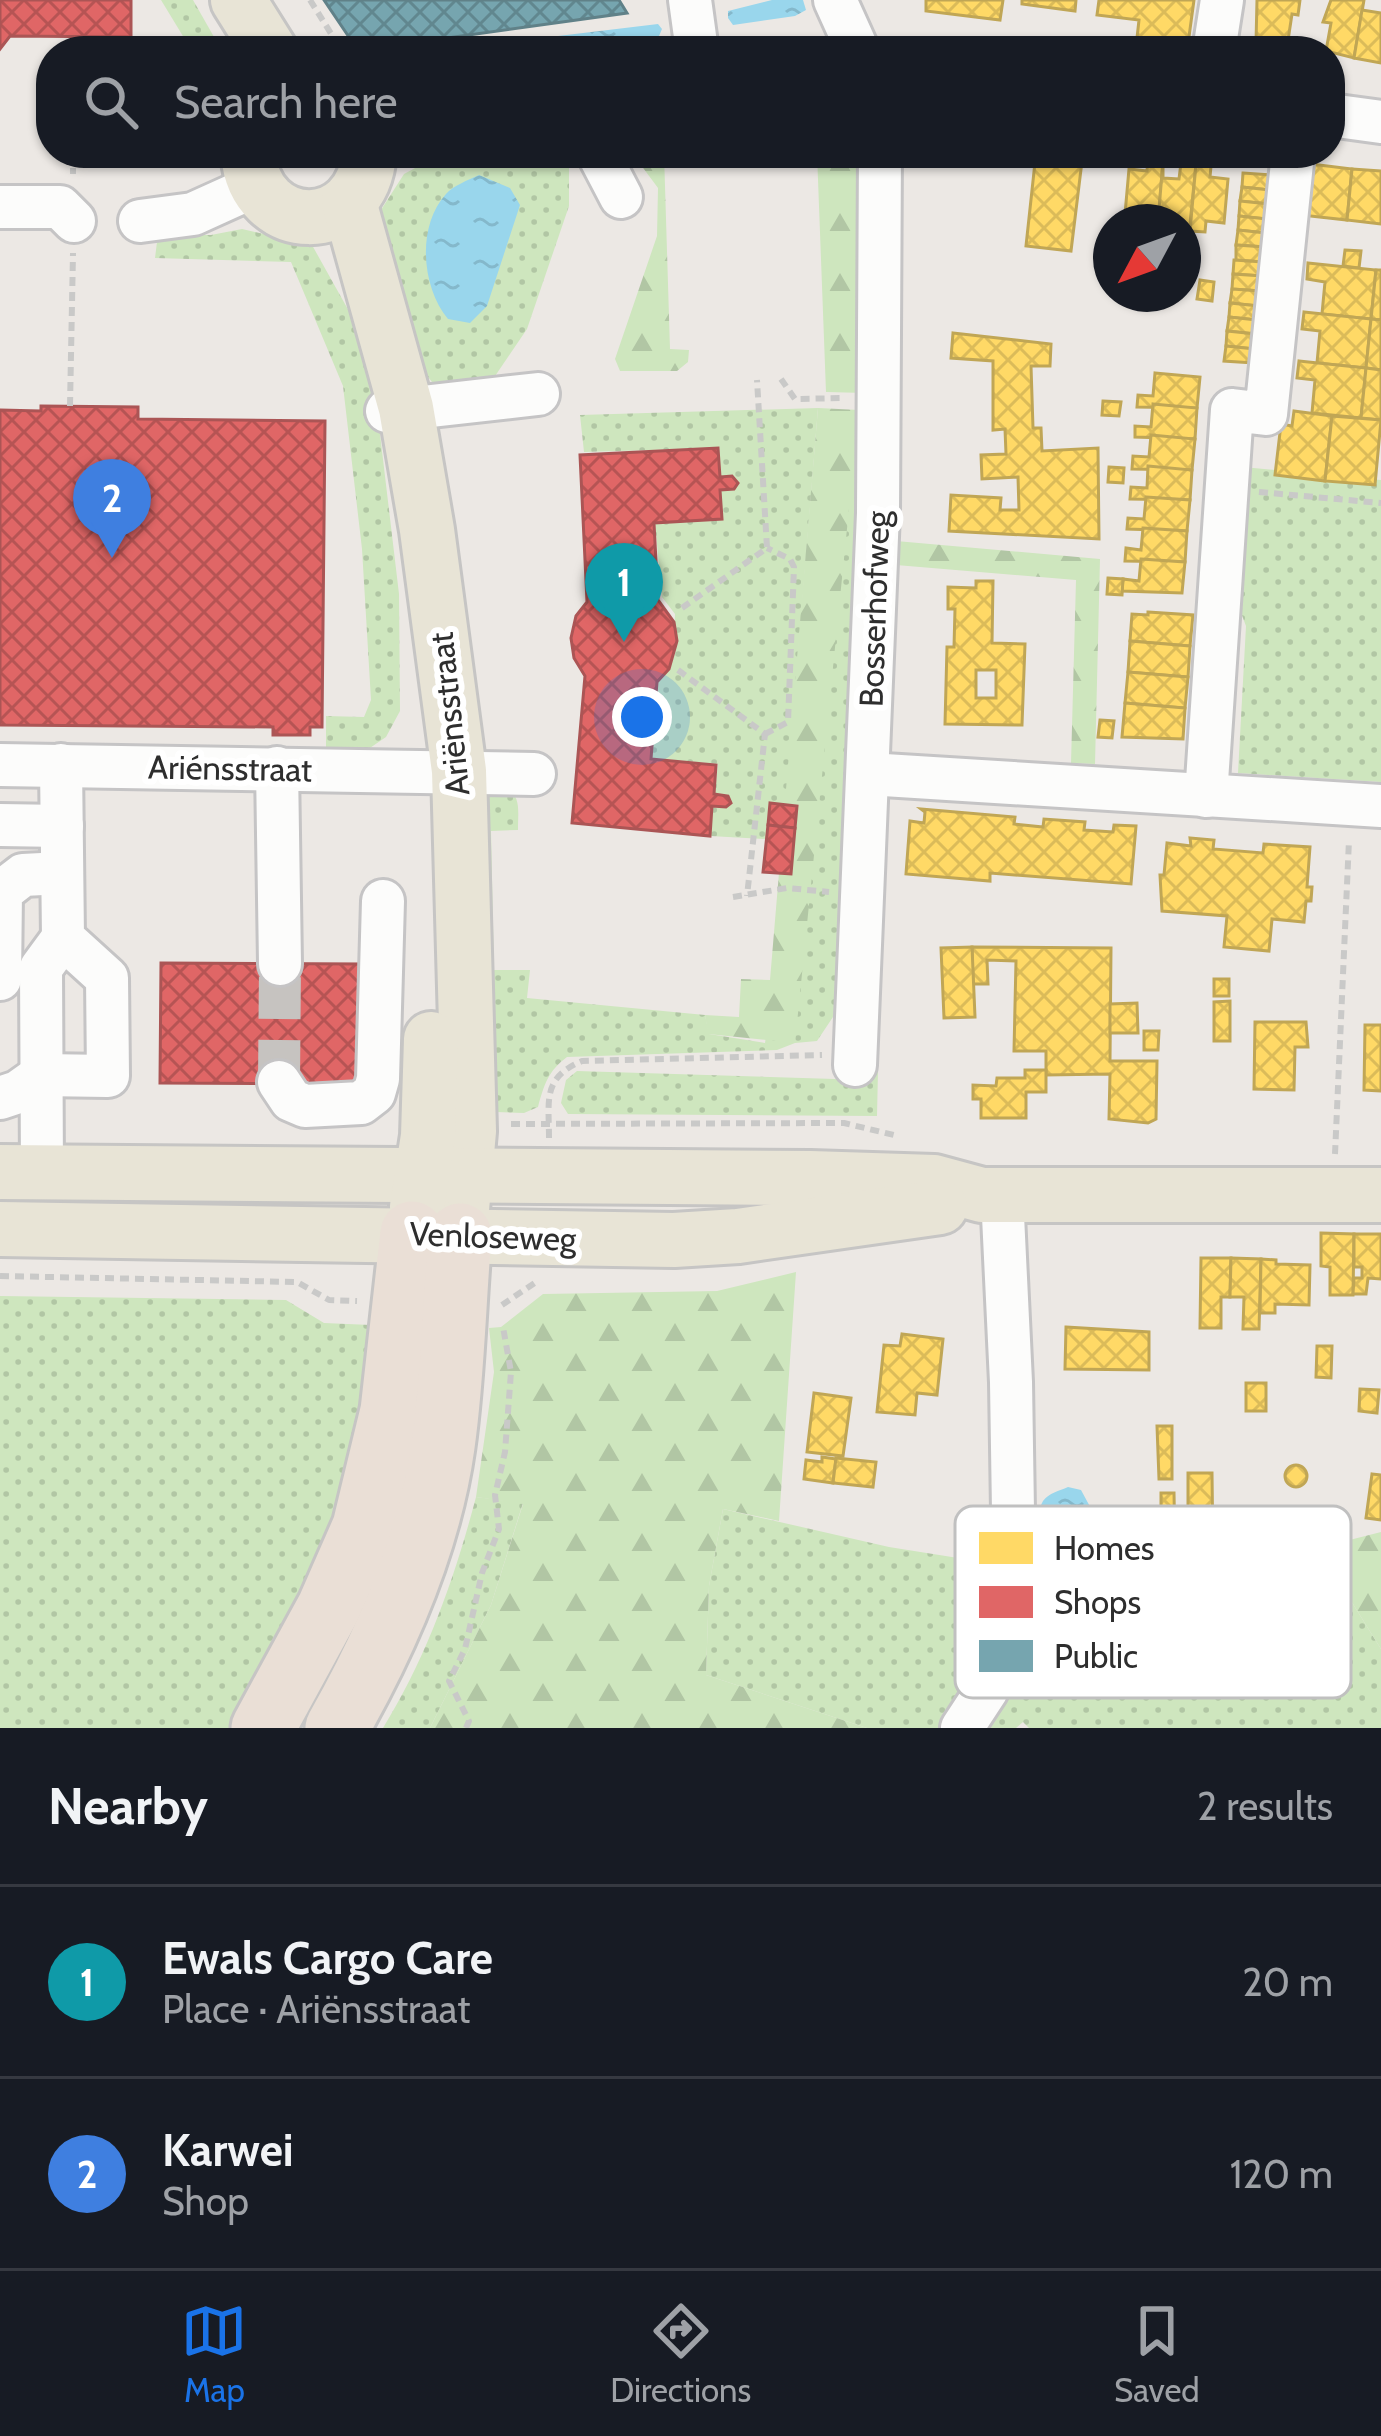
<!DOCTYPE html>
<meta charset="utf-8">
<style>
:root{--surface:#171b24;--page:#20242c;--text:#f1f3f6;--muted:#9ea1a6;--line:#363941;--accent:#1a73e8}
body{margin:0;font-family:Cabin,sans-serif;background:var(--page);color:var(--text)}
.compass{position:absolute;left:1093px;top:204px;width:108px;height:108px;border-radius:50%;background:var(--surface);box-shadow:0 3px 9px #0004;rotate:229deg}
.you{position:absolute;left:642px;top:717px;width:42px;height:42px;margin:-30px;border:9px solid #fff;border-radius:50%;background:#1a73e8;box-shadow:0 0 0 18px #1a73e833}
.badge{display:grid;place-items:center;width:78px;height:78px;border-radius:50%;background:var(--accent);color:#fff;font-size:39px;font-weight:700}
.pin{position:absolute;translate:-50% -99px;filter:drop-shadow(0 3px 6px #0008)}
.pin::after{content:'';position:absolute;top:63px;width:42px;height:36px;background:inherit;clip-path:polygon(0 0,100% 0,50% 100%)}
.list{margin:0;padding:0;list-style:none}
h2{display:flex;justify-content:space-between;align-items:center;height:156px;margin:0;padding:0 48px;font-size:51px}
h2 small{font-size:39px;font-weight:400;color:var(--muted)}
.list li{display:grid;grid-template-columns:78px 1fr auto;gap:36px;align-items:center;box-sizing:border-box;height:192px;padding:0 48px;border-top:3px solid var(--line)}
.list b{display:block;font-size:45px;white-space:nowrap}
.list p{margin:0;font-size:39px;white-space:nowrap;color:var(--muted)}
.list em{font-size:39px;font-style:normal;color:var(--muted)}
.icon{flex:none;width:66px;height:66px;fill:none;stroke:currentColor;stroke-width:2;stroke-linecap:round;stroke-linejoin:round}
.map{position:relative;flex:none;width:1381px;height:1728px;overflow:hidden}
.search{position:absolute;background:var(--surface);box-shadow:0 3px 9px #0004;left:36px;right:36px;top:36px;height:132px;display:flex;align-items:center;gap:30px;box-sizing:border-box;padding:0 42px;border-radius:48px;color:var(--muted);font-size:45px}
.sheet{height:540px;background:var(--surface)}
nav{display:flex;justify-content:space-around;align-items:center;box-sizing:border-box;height:168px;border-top:3px solid var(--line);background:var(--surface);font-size:33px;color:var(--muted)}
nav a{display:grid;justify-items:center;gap:6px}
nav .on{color:var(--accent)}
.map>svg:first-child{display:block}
</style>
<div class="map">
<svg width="1381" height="1728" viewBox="0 0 1381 1728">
<defs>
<pattern id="grass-dots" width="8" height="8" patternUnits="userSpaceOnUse" patternTransform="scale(3)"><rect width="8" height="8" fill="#cee6be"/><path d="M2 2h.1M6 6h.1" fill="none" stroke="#b1c6a4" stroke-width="1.8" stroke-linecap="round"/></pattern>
<pattern id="forest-firs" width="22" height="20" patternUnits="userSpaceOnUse" patternTransform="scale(3)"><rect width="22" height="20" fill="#cee6be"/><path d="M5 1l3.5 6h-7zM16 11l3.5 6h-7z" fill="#b1c6a4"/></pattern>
<pattern id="water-ripples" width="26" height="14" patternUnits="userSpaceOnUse" patternTransform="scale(3)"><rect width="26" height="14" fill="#99d6ec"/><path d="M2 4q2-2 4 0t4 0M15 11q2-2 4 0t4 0" fill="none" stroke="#84b8cb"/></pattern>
<pattern id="homes-cross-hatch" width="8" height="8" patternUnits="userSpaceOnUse" patternTransform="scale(3)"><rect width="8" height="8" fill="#ffd966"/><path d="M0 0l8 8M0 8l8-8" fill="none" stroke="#dbbb59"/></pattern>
<pattern id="shops-cross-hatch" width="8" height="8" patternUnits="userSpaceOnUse" patternTransform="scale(3)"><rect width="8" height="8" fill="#e06666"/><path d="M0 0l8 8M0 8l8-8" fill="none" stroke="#b65454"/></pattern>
<pattern id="public-cross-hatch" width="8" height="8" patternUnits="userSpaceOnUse" patternTransform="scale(3)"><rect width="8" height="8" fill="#76a5af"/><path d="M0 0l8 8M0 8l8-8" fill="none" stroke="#61878f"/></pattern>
</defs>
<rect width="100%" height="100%" fill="#ece8e4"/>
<g fill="url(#grass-dots)">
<path d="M161 0H193L222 51H192Z"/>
<path d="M443 153 569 155V206L527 329 491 382H432L414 359 372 224 404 174Z"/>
<path d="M242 229 312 245 350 313 375 392 399 594 400 711 386 737 364 752H326V716L364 717 371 700 362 549 343 386 291 262 155 258 157 242 166 235H211Z"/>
<path d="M818 408 783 840 710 836 718 764 652 758 657 682 673 659 675 614 662 597 655 523 722 519 719 448 584 452 580 415Z"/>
<path d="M859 410 862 546 845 920 835 1014 817 1041 795 1043 777 1050 567 1057C548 1071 544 1085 538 1107L524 1113 496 1112 486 1071 480 802 500 783C522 794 518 807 518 830L491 831 494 970H530L527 998 705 1015 709 1034 765 1043Z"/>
<path d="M1243 467 1381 480V782L1238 773 1246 626 1235 597Z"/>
<path d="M577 1071 835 1079 878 1071 877 1116 568 1114 561 1103 566 1080Z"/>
<path d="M0 1296 286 1300 324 1323 371 1325 369 1410 341 1509 301 1614 234 1728H0Z"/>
<path d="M476 1497 523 1503 491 1605 430 1728H383C427 1657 455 1577 476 1497Z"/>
<path d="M723 1509 889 1547 977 1561 993 1595 977 1659 945 1728H867L706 1675 709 1586Z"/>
<path d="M1318 1548 1381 1649V1728H1029L1023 1722 1016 1728H981L1021 1566 1099 1573Z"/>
</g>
<g fill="url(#forest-firs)">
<path d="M632 153H664L670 349 689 350 688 362 677 371H620L615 359 657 236 658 188Z"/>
<path d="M817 153H867L865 393 826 392Z"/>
<path d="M818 408 859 410 795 1043 708 1034 705 1015 739 1017 741 979 770 980Z"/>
<path d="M896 541 1100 559 1095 764 1071 763 1076 580 896 565Z"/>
<path d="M796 1272 779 1521 723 1509 709 1586 706 1675 867 1728H430L491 1605 523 1504 476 1497 494 1372 489 1328 501 1327 543 1294 717 1291Z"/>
<path d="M1381 1532V1649L1318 1548Z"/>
</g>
<g fill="url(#water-ripples)">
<path d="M772 0H803L806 10 795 16 733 25 728 18V11Z"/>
<path d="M658 24 662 29 659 36 574 51H432Z"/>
<path d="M479 175 510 188 520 205 487 306 470 323 448 319C422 288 416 227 446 194 453 186 468 180 479 175Z"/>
<path d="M1068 1487 1081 1490 1107 1538 1087 1561C1080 1561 1073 1562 1067 1560 1048 1553 1032 1519 1043 1501 1049 1493 1059 1491 1068 1487Z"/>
</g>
<g fill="url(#homes-cross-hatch)" stroke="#c0a655" stroke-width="3" fill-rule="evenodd">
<path d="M926 0H1003L1000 20 926 11Z"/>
<path d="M1022 0H1076L1075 11 1022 4Z"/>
<path d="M1099 0H1194L1188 44 1137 38 1139 20 1097 15Z"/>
<path d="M1257 0H1300L1298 15 1292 14 1287 47 1256 43Z"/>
<path d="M1331 0H1364L1354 58 1326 51 1331 23 1323 22Z"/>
<path d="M1362 10 1381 13V63L1354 58Z"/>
<path d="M1036 153H1083L1071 251 1026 246Z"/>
<path d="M1148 159 1163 161 1158 222H1142V216L1125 214 1129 169 1147 171Z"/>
<path d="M1163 161V178L1179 179 1181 163 1196 164 1188 244 1183 243V222H1158Z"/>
<path d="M1196 164 1211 166 1210 177 1228 179 1224 223 1206 221 1205 232 1190 231Z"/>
<path d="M1311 164 1352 169 1347 220 1301 215Z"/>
<path d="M1352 169 1381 171V224L1347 220Z"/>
<path d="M1243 173 1272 175 1270 190 1242 187Z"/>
<path d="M1242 187 1270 190 1269 204 1240 201Z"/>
<path d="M1240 201 1269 204 1267 219 1239 216Z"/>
<path d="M1239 216 1267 219 1266 233 1238 230Z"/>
<path d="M1238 230 1266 233 1265 247 1236 245Z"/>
<path d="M1236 245 1265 247 1263 262 1236 260Z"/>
<path d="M1345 250 1361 251 1359 268 1343 266Z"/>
<path d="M1234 260 1263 262 1262 276 1233 274Z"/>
<path d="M1308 263 1376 270 1371 319 1322 314 1325 282 1307 279Z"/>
<path d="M1376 270H1381V320L1371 319Z"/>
<path d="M1233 274 1262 276 1260 291 1232 289Z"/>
<path d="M1200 280 1214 282 1212 301 1197 299Z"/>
<path d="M1232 289 1260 291 1259 306 1230 303Z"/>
<path d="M1230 303 1259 306 1257 320 1229 317Z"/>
<path d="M1304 312 1371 319 1366 368 1317 363 1320 331 1302 329Z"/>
<path d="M1229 317 1257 320 1256 334 1227 331Z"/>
<path d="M1371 319 1381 320V370L1366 368Z"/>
<path d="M1227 331 1256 334 1255 349 1226 346Z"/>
<path d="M953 333 1051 344 1050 366H1031L1033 428H1041L1042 451 1098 448 1099 539 949 531 951 495 1001 498 1000 510H1019L1018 477 982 479 981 455 1006 454 1005 429 993 430V361L951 358Z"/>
<path d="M1226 346 1255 349 1253 363 1224 361Z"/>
<path d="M1299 361 1366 368 1361 418 1312 413 1315 380 1297 378Z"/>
<path d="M1366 368 1381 370V420L1361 418Z"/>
<path d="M1155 373 1200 377 1197 408 1137 407 1138 395 1153 396Z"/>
<path d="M1103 401 1121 402 1119 416 1102 415Z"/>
<path d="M1153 404 1197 408 1195 439 1135 437V426L1151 427Z"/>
<path d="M1294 411 1332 416 1325 481 1275 475 1281 424 1292 426Z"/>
<path d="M1332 416 1381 420 1375 485 1325 481Z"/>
<path d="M1151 435 1195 439 1192 470 1132 469 1133 456 1149 457Z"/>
<path d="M1148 466 1192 470 1190 500 1130 499 1131 487 1147 488Z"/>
<path d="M1109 467 1124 468 1123 483 1108 482Z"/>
<path d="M1146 497 1190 500 1187 531 1127 529 1128 518 1144 519Z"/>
<path d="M1143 528 1187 531 1185 562 1125 561 1126 548 1141 550Z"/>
<path d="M1141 559 1185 562 1182 593 1122 591 1123 579 1139 581Z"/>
<path d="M1108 578 1123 579 1122 595 1107 594Z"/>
<path d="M976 581H993L992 643 1025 644 1022 725 945 724 947 647H954L955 609H948V587L976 588ZM976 670H996V698H976Z"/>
<path d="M1148 612 1193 615 1190 646 1130 641 1132 614 1148 615Z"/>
<path d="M1130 641 1190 646 1188 677 1128 672Z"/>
<path d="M1128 672 1188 677 1185 708 1125 703Z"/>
<path d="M1125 703 1185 708 1183 739 1122 737Z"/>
<path d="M1100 720 1114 721 1112 738 1098 737Z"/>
<path d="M921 809 1015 817 1014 824 1043 827 1044 819 1085 822 1084 830 1113 832 1114 825 1136 826 1131 884 990 873V881L906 874 910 821 924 823 925 812Z"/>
<path d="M1190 838 1214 840 1213 849 1263 853 1264 844 1310 847 1307 887H1312L1311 901H1306L1304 922 1272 919 1269 951 1224 947 1227 916 1162 911 1160 875H1164L1167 843 1191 846Z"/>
<path d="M972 947 1111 948 1110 1061H1157L1156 1119 1148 1123 1109 1119 1110 1074 1046 1075V1051H1014L1016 961 987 960 988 984H973Z"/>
<path d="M972 947 975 1017 944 1018 941 948Z"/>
<rect x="1214" y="979" width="15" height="17"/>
<path d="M1230 1001V1041H1214V1002Z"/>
<path d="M1137 1003 1138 1033H1110V1004Z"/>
<path d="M1255 1022H1306L1308 1047H1295L1294 1090 1254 1089Z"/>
<path d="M1365 1025H1381V1091L1364 1090Z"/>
<path d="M1144 1031H1159L1158 1050H1144Z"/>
<path d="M1025 1070H1046V1092H1026V1118H981V1099H973V1085L996 1086 997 1078H1025Z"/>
<path d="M1321 1233 1354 1234 1353 1295H1330V1267L1321 1266Z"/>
<path d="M1354 1234H1381V1279L1368 1278 1366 1294H1353L1354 1278H1362V1267H1354Z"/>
<path d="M1201 1258H1231L1230 1297H1221V1328H1200Z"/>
<path d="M1231 1258 1261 1259 1259 1329H1243L1244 1297H1230Z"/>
<path d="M1261 1259 1276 1260V1264L1310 1265 1309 1305 1275 1304V1313H1260Z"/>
<path d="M1066 1327 1149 1332V1370L1065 1369Z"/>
<path d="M902 1334 943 1339 937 1395 917 1393 915 1415 877 1412 884 1345 900 1346Z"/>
<path d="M1317 1346H1332L1331 1378 1316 1377Z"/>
<rect x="1246" y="1383" width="20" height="28"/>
<path d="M1360 1389 1379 1390 1377 1413 1359 1411Z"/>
<path d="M814 1393 851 1398 843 1456 807 1452Z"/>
<path d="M1157 1426H1172V1479H1159Z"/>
<path d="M822 1457 836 1459 833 1483 804 1479 806 1460 822 1462Z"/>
<path d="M836 1458 876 1462 873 1487 833 1483Z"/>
<circle cx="1296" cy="1476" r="11"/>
<path d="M1188 1473H1212L1213 1556H1188Z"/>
<path d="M1372 1474 1381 1475V1520L1366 1518Z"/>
<path d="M1161 1493H1174L1175 1549H1161Z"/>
</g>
<g fill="url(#shops-cross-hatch)" stroke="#ab5555" stroke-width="3">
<path d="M0 0H131V37L10 36 0 49Z"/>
<path d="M41 406 138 407V419L325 421 322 727H310V735H273V727L0 725V410L41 411Z"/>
<path d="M718 448 720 477 732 476 738 483 734 489 720 490 722 519 654 523 658 600 674 622 677 641 669 669 657 682 651 759 716 765 714 794 728 796 731 803 726 807 712 806 710 836 572 823 585 676 574 658 571 638 576 616 587 602 580 455Z"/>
<path d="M770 803 797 806 795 828 768 825Z"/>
<path d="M768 825 795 828 791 874 763 872Z"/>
<path d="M161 963 366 964 365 1084 160 1083Z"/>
</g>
<path fill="url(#public-cross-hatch)" stroke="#608188" stroke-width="3" d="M324 0H619L627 13 354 51 357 49Z"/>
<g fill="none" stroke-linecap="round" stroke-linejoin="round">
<path stroke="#c6c3c0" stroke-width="42" stroke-dasharray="42 21" stroke-linecap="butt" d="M279 1082 280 964"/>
<g stroke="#c5c4c5" stroke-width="48">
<g id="minor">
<path d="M690 0 697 51"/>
<path d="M835 0 858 51"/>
<path d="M1214 51 1222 0"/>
<path d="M1330 115 1381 122"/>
<path d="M598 153 621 197"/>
<path d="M0 207H60L74 221"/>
<path d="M140 221 193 214 255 186"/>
<path d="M387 411 538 394"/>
<path d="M0 765 534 774"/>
<path d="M277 768 280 964"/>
<path d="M868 774 1381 806"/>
<path d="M1206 796 1232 410 1266 414 1293 153"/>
<path d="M0 825 62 826"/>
<path d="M0 979 1 892 23 875 62 873"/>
<path d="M855 1065 878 513 880 153"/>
<path d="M279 1082 291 1100 305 1106 361 1103 374 1093 378 1079 383 901"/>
<path d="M0 1098 18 1092 42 1075 108 1076 107 978 63 938 61 765"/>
<path d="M42 1172 41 968 63 938"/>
<path d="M962 1728 987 1690 1014 1576 1011 1382 1002 1195"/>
</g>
</g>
<g stroke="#c6c5c4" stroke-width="60">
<g id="major">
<path d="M238 0 270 51"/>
<path d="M248 153C255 238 363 239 369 153"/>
<path d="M349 202 406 408 427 530 459 771 469 1131 462 1209"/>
<path d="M0 1172 810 1178 934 1182 982 1195H1381"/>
<path d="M417 1207 428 1136 431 1039"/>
<path d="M0 1229 674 1240 738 1236 940 1207"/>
</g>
</g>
<g stroke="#c6c5c4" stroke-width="69">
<g id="highway">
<path d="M263 1728 329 1607 364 1527 392 1411 412 1233"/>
<path d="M337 1728C386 1642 429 1545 443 1446 453 1376 454 1306 460 1235"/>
</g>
</g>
<g stroke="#c9c9c8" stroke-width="6" stroke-dasharray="9 6" stroke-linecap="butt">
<path d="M310 0 342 51"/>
<path d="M73 153V174"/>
<path d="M407 162 421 153"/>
<path d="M781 379 795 399 845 398"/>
<path d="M70 406 73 253"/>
<path d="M1259 492 1381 503"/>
<path d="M682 608 767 548 757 380"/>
<path d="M678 670 765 734 747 896"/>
<path d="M765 734 788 722 794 567 790 559 767 548"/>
<path d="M733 897 787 888 829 892"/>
<path d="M511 1124 844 1123 898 1136"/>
<path d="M549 1138C549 1100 542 1078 582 1061L822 1055"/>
<path d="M1335 1154 1349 840"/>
<path d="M0 1276 297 1282 329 1300 357 1301"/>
<path d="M502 1305 536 1282"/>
<path d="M466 1728 469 1721 449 1681 465 1649 482 1573 499 1529 495 1495 505 1452 511 1372 503 1327"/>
</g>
<use href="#minor" stroke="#fcfcfb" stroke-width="42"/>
<use href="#major" stroke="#e8e4d6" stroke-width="54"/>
<use href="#highway" stroke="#eadfd6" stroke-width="63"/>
</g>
<g text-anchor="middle" stroke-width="12" stroke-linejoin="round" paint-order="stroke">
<g font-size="33" fill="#2e2e2e" stroke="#fff">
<text transform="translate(874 609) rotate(-88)" y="12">Bosserhofweg</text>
<text transform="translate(449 714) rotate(-96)" y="12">Ariënsstraat</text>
<text transform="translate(230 768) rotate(1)" y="12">Ariénsstraat</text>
<text transform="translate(493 1236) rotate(2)" y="12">Venloseweg</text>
</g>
</g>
<rect x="955" y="1506" width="396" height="192" rx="18" fill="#fff" stroke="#c0c0c0" stroke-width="3"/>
<rect x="979" y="1532" width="54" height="32" fill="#ffd966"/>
<rect x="979" y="1586" width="54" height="32" fill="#e06666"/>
<rect x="979" y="1640" width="54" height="32" fill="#76a5af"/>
<g font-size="33" fill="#2e2e2e">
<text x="1054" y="1560">Homes</text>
<text x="1054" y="1614">Shops</text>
<text x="1054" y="1668">Public</text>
</g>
</svg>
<svg class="compass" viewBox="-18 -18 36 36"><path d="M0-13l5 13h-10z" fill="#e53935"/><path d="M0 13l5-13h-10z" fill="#9ea1a6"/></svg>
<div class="you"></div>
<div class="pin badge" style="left:624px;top:642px;background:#0f9aa8">1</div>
<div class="pin badge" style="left:112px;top:558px;background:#3f7fe0">2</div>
<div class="search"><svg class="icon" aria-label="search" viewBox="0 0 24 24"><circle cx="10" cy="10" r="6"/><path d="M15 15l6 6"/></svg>Search here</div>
</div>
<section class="sheet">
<h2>Nearby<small>2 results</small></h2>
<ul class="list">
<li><span class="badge" style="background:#0f9aa8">1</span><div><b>Ewals Cargo Care</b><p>Place · Ariënsstraat</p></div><em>20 m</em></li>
<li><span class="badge" style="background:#3f7fe0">2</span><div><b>Karwei</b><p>Shop</p></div><em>120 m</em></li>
</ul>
</section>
<nav>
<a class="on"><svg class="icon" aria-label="map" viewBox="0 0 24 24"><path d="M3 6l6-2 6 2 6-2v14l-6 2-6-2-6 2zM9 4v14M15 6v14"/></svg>Map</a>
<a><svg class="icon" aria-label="directions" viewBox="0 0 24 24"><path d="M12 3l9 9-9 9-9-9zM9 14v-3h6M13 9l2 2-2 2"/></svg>Directions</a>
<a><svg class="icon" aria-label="saved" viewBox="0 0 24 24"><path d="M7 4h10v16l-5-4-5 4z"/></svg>Saved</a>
</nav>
